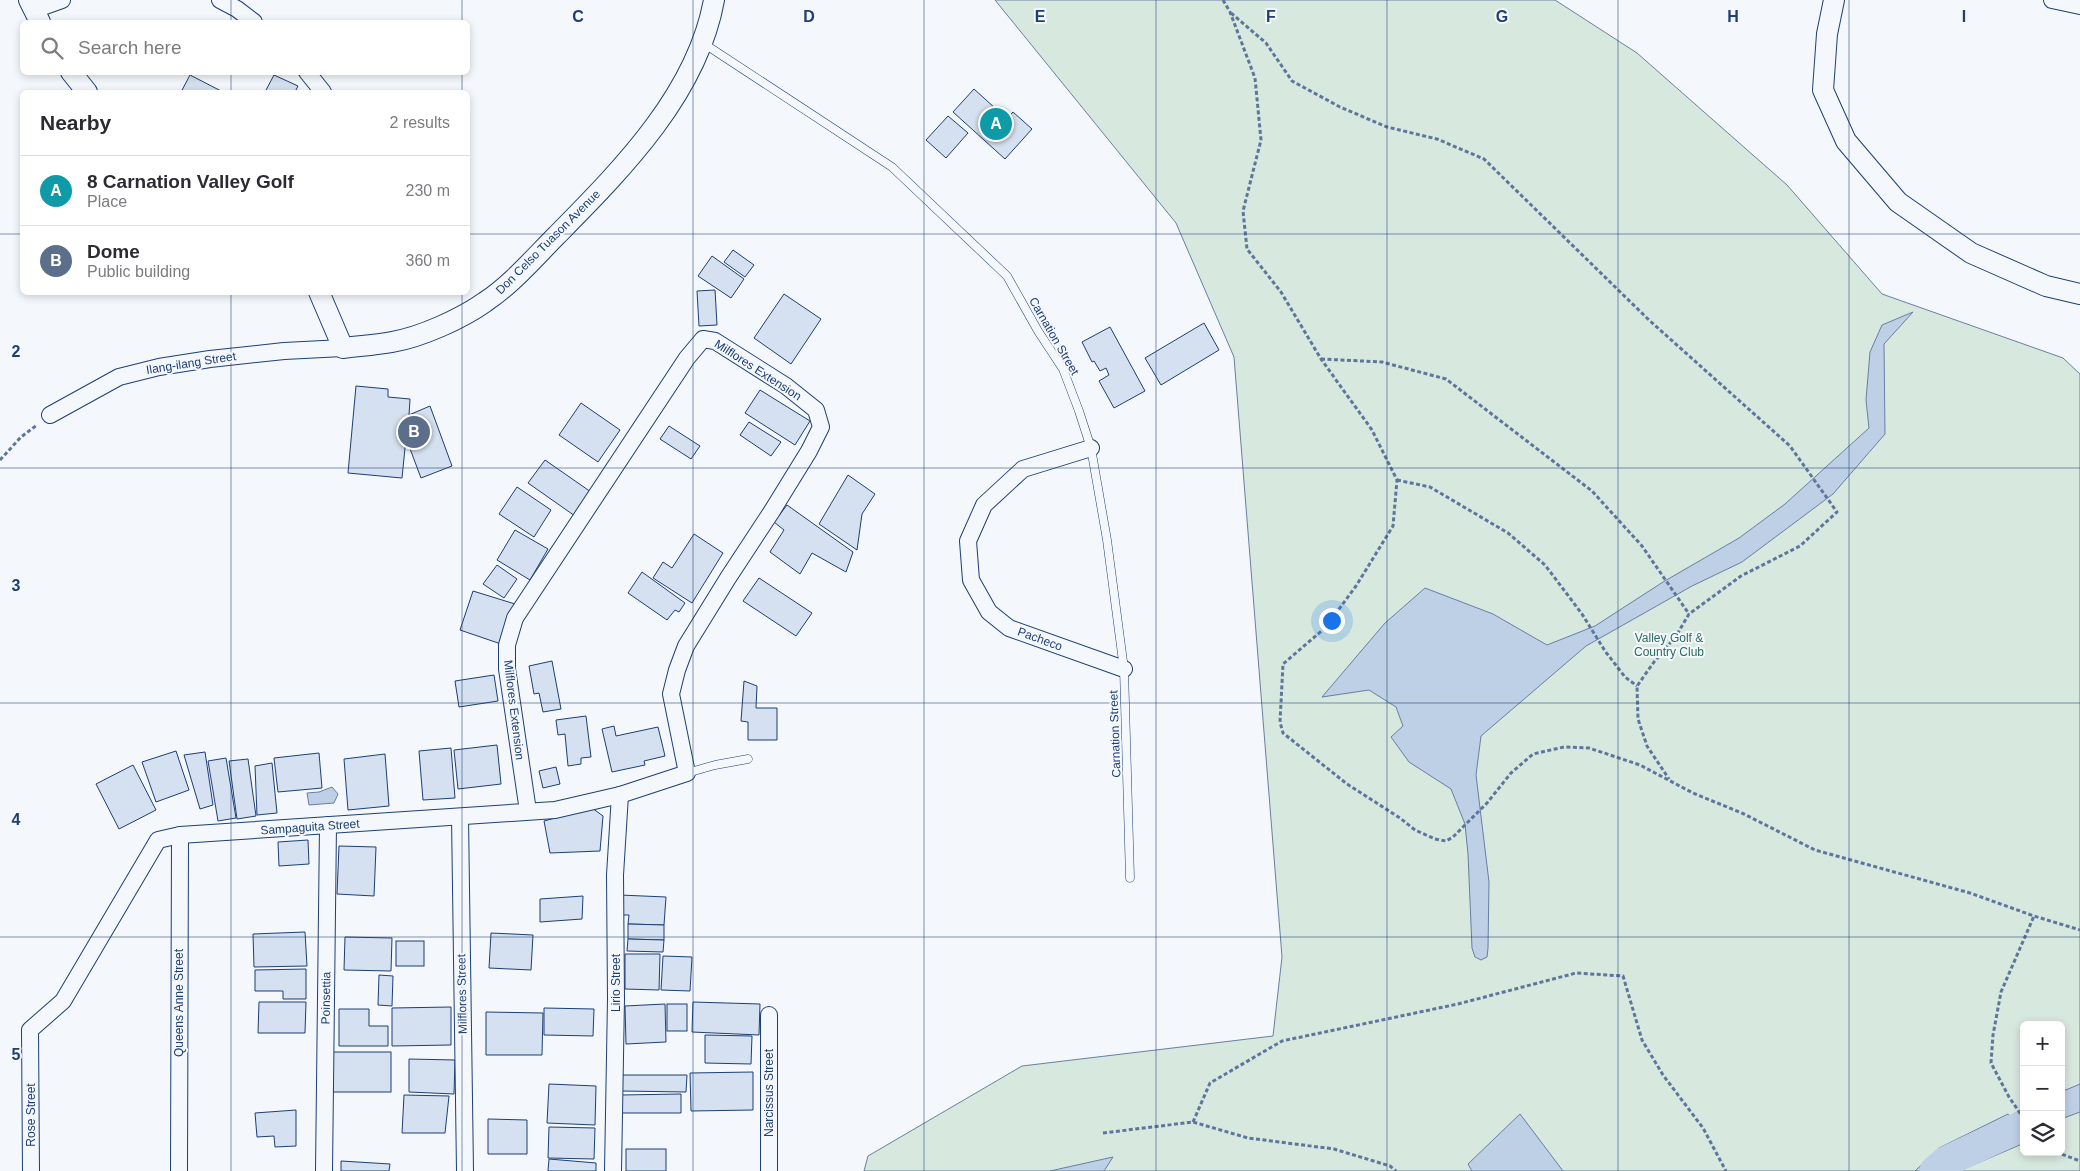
<!DOCTYPE html>
<meta charset="utf-8">
<style>
:root{--surface:#fff;--page:#f7f7f7;--text:#2b2b33;--muted:#7c7c81;--line:#e1e1e2;--accent:#db2777}
body{margin:0;font-family:Helvetica,sans-serif;background:var(--page);color:var(--text)}
.controls{position:absolute;right:15px;bottom:15px;display:grid;overflow:hidden;border-radius:8px;box-shadow:0 2px 8px #0003}
.controls button{width:45px;height:45px;display:grid;place-items:center;padding:0;border:0;border-bottom:1px solid var(--line);background:var(--surface);color:var(--text);font:25px sans-serif}
.you{position:absolute;left:1331px;top:620px;width:18px;height:18px;margin:-12px;border:4px solid #fff;border-radius:50%;background:#1a73e8;box-shadow:0 0 0 8px #1a73e833}
.badge{display:grid;place-items:center;width:32px;height:32px;border-radius:50%;background:var(--accent);color:#fff;font-size:16px;font-weight:700}
.pin{position:absolute;translate:-50% -50%;border:2px solid #fff;box-shadow:0 1px 5px #0006}
.list{margin:0;padding:0;list-style:none}
h2{display:flex;justify-content:space-between;align-items:center;height:65px;margin:0;padding:0 20px;font-size:21px}
h2 small{font-size:16px;font-weight:400;color:var(--muted)}
.list li{display:grid;grid-template-columns:32px 1fr auto;gap:15px;align-items:center;box-sizing:border-box;height:70px;padding:0 20px;border-top:1px solid var(--line)}
.list b{display:block;font-size:19px;white-space:nowrap}
.list p{margin:0;font-size:16px;white-space:nowrap;color:var(--muted)}
.list em{font-size:16px;font-style:normal;color:var(--muted)}
.icon{flex:none;width:28px;height:28px;fill:none;stroke:currentColor;stroke-width:2;stroke-linecap:round;stroke-linejoin:round}
.map{position:relative;flex:none;width:2080px;height:1171px;overflow:hidden}
.search{position:absolute;background:var(--surface);box-shadow:0 2px 8px #0003;left:20px;top:20px;width:450px;height:55px;display:flex;align-items:center;gap:12px;box-sizing:border-box;padding:0 18px;border-radius:8px;color:var(--muted);font-size:19px}
.panel{position:absolute;background:var(--surface);box-shadow:0 2px 8px #0003;left:20px;top:90px;width:450px;height:205px;border-radius:8px}
.map>svg:first-child{display:block}
</style>
<div class="map">
<svg width="2080" height="1171" viewBox="0 0 2080 1171">
<rect width="100%" height="100%" fill="#f4f7fb"/>
<path fill="#d7e8df" stroke="#687fa3" fill-rule="evenodd" d="M995 0H1555L1637 53 1787 185 1882 294 2063 358 2080 374V1171H864L868 1156 1022 1066 1273 1036 1282 957 1234 357 1176 223ZM2024 1025H2061V1152H2024Z"/>
<g fill="#bed0e5" stroke="#687fa3">
<path d="M1913 312 1884 344 1885 434 1833 494 1742 562 1692 586 1586 646 1481 736 1476 775 1489 882 1488 948 1487 957 1481 960 1475 957 1472 948 1468 854 1465 824 1451 789 1409 762 1391 737 1403 726 1396 707 1369 690 1322 697 1385 623 1425 588 1493 614 1547 645 1595 626 1663 582 1739 538 1785 504 1869 428 1866 400 1870 352 1882 325Z"/>
<path d="M332 787 338 794 334 803 309 805 307 793 319 792Z"/>
<path d="M2080 1084V1112L2061 1119V1092Z"/>
<path d="M1520 1114 1563 1171H1472L1468 1164Z"/>
<path d="M2008 1114 2022 1144 1959 1171H1915L1939 1148Z"/>
<path d="M1113 1157 1104 1171H1050Z"/>
</g>
<g fill="none" stroke-linecap="round" stroke-linejoin="round">
<path stroke="#bed0e5" stroke-width="31" d="M1935 1171 1947 1161 2024 1125"/>
</g>
<g fill="#d5e0f0" stroke="#1d3f73">
<path d="M190 75 223 92H181Z"/>
<path d="M274 75 298 86 295 92H265Z"/>
<path d="M974 89 1007 119 1013 112 1032 129 1005 159 953 112Z"/>
<path d="M948 116 968 133 946 158 926 140Z"/>
<path d="M733 250 754 265 745 277 724 262Z"/>
<path d="M712 256 744 279 731 298 698 276Z"/>
<path d="M715 290 717 325 699 326 697 291Z"/>
<path d="M784 294 821 319 791 364 754 338Z"/>
<path d="M1204 323 1219 350 1161 385 1145 358Z"/>
<path d="M1110 327 1145 391 1114 408 1099 381 1109 375 1106 368 1100 371 1094 361 1092 362 1082 342Z"/>
<path d="M356 386 388 389V397L410 399 409 415 430 406 452 466 421 478 406 438 402 478 348 473Z"/>
<path d="M760 390 810 421 795 445 745 413Z"/>
<path d="M581 403 620 430 598 462 559 435Z"/>
<path d="M749 422 781 442 771 456 740 435Z"/>
<path d="M669 426 700 446 691 459 660 439Z"/>
<path d="M545 460 591 492 575 516 528 483Z"/>
<path d="M848 475 875 494 862 514 857 550 819 524Z"/>
<path d="M517 487 551 510 534 537 499 514Z"/>
<path d="M787 505 853 552 846 572 812 553 800 574 770 552 784 530 774 522Z"/>
<path d="M515 530 548 549 530 580 497 560Z"/>
<path d="M694 534 723 553 692 603 653 578 663 562 672 568Z"/>
<path d="M497 565 517 579 504 598 483 584Z"/>
<path d="M642 572 685 603 679 612 675 610 667 620 628 593Z"/>
<path d="M759 578 812 613 796 636 743 601Z"/>
<path d="M473 591 515 604 501 644 460 630Z"/>
<path d="M552 661 561 709 543 712 539 693 534 694 529 666Z"/>
<path d="M494 675 498 701 459 707 455 681Z"/>
<path d="M744 681 757 686 756 708H777V740H748V722L741 721Z"/>
<path d="M586 716 591 757 581 758V764L568 766 565 734 558 735 556 720Z"/>
<path d="M614 726 616 736 658 727 665 756 644 761 645 765 612 772 602 729Z"/>
<path d="M497 745 501 784 458 789 454 750Z"/>
<path d="M451 748 455 798 423 800 419 751Z"/>
<path d="M176 751 189 790 156 802 142 762Z"/>
<path d="M205 752 213 805 200 809 184 755Z"/>
<path d="M319 753 322 788 278 792 274 758Z"/>
<path d="M385 754 389 806 348 810 344 759Z"/>
<path d="M226 758 236 818 218 821 208 761Z"/>
<path d="M248 759 256 816 237 819 229 761Z"/>
<path d="M272 763 277 813 257 815 255 766Z"/>
<path d="M133 765 156 810 119 829 96 784Z"/>
<path d="M556 767 560 784 543 788 539 771Z"/>
<path d="M592 808 603 816 600 851 550 853 544 821Z"/>
<path d="M308 840 309 864 279 866 278 842Z"/>
<path d="M339 846 376 847 374 896 337 894Z"/>
<path d="M620 895 666 897 664 925 628 924 629 915H619Z"/>
<path d="M583 896 582 919 540 922V899Z"/>
<path d="M628 924 664 925V940L628 939Z"/>
<path d="M305 932 307 966 254 967 253 934Z"/>
<path d="M491 933 533 935 531 970 489 968Z"/>
<path d="M345 937 392 938 391 971 344 970Z"/>
<path d="M628 939 664 940 663 952 627 951Z"/>
<rect x="396" y="941" width="28" height="25"/>
<path d="M625 954H660L659 990 625 989Z"/>
<path d="M663 956 692 957 690 991 661 990Z"/>
<path d="M306 969V999H283V991H255V970Z"/>
<path d="M379 975 393 976 392 1006 378 1005Z"/>
<path d="M259 1002H306L305 1033H258Z"/>
<path d="M693 1002 760 1004 759 1035 692 1032Z"/>
<path d="M665 1004 666 1042 626 1044 625 1006Z"/>
<rect x="667" y="1004" width="20" height="27"/>
<path d="M451 1007V1045L392 1046V1008Z"/>
<path d="M544 1008 594 1009 593 1036 544 1035Z"/>
<path d="M339 1009H369V1026H388V1046H339Z"/>
<path d="M486 1012 543 1013 542 1055H486Z"/>
<path d="M705 1035 752 1036 751 1064 705 1063Z"/>
<rect x="333" y="1052" width="58" height="40"/>
<path d="M409 1059 455 1060 454 1094 409 1092Z"/>
<path d="M753 1072V1110L691 1111 690 1073Z"/>
<path d="M621 1075H687L686 1092 621 1091Z"/>
<path d="M549 1084 596 1086 595 1125 547 1123Z"/>
<path d="M681 1094V1113H621V1095Z"/>
<path d="M404 1095 449 1096 445 1133H402Z"/>
<path d="M296 1110V1146L275 1147 274 1136 257 1137 255 1113Z"/>
<path d="M488 1119 527 1120V1154H488Z"/>
<path d="M549 1127 595 1128 594 1159 548 1158Z"/>
<rect x="626" y="1149" width="40" height="22"/>
<path d="M549 1159 596 1163V1171H548Z"/>
<path d="M341 1161 390 1164 389 1171H341Z"/>
</g>
<g fill="none" stroke-linecap="round" stroke-linejoin="round">
<g stroke="#1d3f73" stroke-width="9">
<g id="service">
<path d="M703 43 892 167 1007 276 1038 331 1063 369 1079 411 1091 448 1107 540 1124 669 1130 878"/>
<path d="M687 773 715 765 748 759"/>
</g>
</g>
<g stroke="#1d3f73" stroke-width="18">
<g id="minor">
<path d="M220 0 237 9 254 22"/>
<path d="M2052 0 2080 6"/>
<path d="M34 10 62 0"/>
<path d="M307 72 323 92"/>
<path d="M50 415 119 377 159 367 210 359 284 351 343 348"/>
<path d="M1091 448 1023 469 984 505 968 541 971 580 989 612 1009 628 1124 669"/>
<path d="M460 817 465 1171"/>
<path d="M31 1171 30 1030 63 1001 158 840 180 835 555 810 620 795 687 773 671 694 677 670 686 646 728 578 772 511 809 451 821 427 816 410 786 386 715 341 703 339 687 358 515 618 507 645V669L528 811"/>
<path d="M179 1171 180 835"/>
<path d="M324 1171 328 825"/>
<path d="M613 1171 616 999 615 875 620 795"/>
<path d="M769 1171V1015"/>
</g>
</g>
<g stroke="#1d3f73" stroke-width="22">
<g id="tertiary">
<path d="M29 0 40 22"/>
<path d="M1834 0 1827 34 1823 90 1846 141 1898 202 1971 253 2046 286 2080 294"/>
<path d="M71 72 87 92"/>
<path d="M319 292 343 348C359 346 376 345 392 342 421 337 461 319 485 302 512 284 534 258 557 235 622 169 697 94 714 0"/>
</g>
</g>
<g stroke="#5e769c" stroke-width="3" stroke-dasharray="4 2.5" stroke-linecap="butt">
<path d="M1223 0 1230 12 1255 78 1261 140 1243 211 1247 249 1281 292 1321 359 1372 430 1397 480 1393 526 1356 586 1325 628 1283 664 1280 722 1283 733 1347 784 1400 818 1415 830 1435 839 1446 841 1453 837 1487 803 1511 773 1533 754 1564 747 1589 748 1640 765 1693 793 1744 814 1815 850 1970 893 2034 916 2080 930"/>
<path d="M1231 13 1266 43 1292 81 1340 107 1387 127 1437 139 1484 159 1650 321 1790 446 1837 512 1800 546 1741 576 1689 614 1676 636 1654 662 1637 686 1638 719 1647 746 1669 779"/>
<path d="M1321 359 1382 362 1446 379 1592 491 1642 546 1689 614"/>
<path d="M0 460 21 437 37 425"/>
<path d="M1397 480 1430 487 1508 533 1545 565 1582 614 1605 651 1625 677 1637 686"/>
<path d="M2024 1119 2009 1097 1991 1063 1993 1035 2001 992 2034 916"/>
<path d="M1193 1122 1210 1083 1282 1041 1458 1004 1576 973 1623 976 1642 1040 1663 1075 1703 1128 1726 1171"/>
<path d="M1103 1133 1193 1122 1248 1138 1334 1149 1390 1166 1396 1171"/>
<path d="M2056 1152 2080 1161"/>
</g>
<use href="#service" stroke="#f4f7fb" stroke-width="8"/>
<use href="#minor" stroke="#f4f7fb" stroke-width="16"/>
<use href="#tertiary" stroke="#f4f7fb" stroke-width="20"/>
</g>
<path fill="none" stroke="#1d3f73" stroke-width="1" stroke-opacity="0.55" d="M231 0V22M462 0V22M693 0V1171M924 0V1171M1156 0V1171M1387 0V1171M1618 0V1171M1849 0V1171M231 72V92M462 72V92M0 234H22M468 234H2080M231 292V1171M462 292V1171M0 468H2080M0 703H2080M0 937H2080"/>
<g text-anchor="middle" stroke-width="4" stroke-linejoin="round" paint-order="stroke">
<g font-size="12" fill="#1d3f73" stroke="#f4f7fb">
<text transform="translate(548 242) rotate(-45)" y="4">Don Celso Tuason Avenue</text>
<text transform="translate(1054 336) rotate(60)" y="4">Carnation Street</text>
<text transform="translate(191 363) rotate(-9)" y="4">Ilang-ilang Street</text>
<text transform="translate(758 370) rotate(33)" y="4">Milflores Extension</text>
<text transform="translate(1040 639) rotate(20)" y="4">Pacheco</text>
<text transform="translate(514 710) rotate(83)" y="4">Milflores Extension</text>
<text transform="translate(1115 734) rotate(-92)" y="4">Carnation Street</text>
<text transform="translate(310 827) rotate(-4)" y="4">Sampaguita Street</text>
<text transform="translate(616 983) rotate(-90)" y="4">Lirio Street</text>
<text transform="translate(462 994) rotate(-91)" y="4">Milflores Street</text>
<text transform="translate(326 998) rotate(-89)" y="4">Poinsettia</text>
<text transform="translate(179 1003) rotate(-90)" y="4">Queens Anne Street</text>
<text transform="translate(769 1093) rotate(-90)" y="4">Narcissus Street</text>
<text transform="translate(31 1115) rotate(-90)" y="4">Rose Street</text>
</g>
<g font-size="12" fill="#2c6c60" stroke="#f4f7fb">
<text x="1669" y="642">Valley Golf &amp;<tspan x="1669" dy="14">Country Club</tspan></text>
</g>
</g>
<g font-size="16" text-anchor="middle" font-weight="bold" fill="#1d3f73" stroke="#f4f7fb" stroke-width="4" stroke-linejoin="round" paint-order="stroke">
<text x="578" y="22">C</text>
<text x="809" y="22">D</text>
<text x="1040" y="22">E</text>
<text x="1271" y="22">F</text>
<text x="1502" y="22">G</text>
<text x="1733" y="22">H</text>
<text x="1964" y="22">I</text>
<text x="16" y="357">2</text>
<text x="16" y="591">3</text>
<text x="16" y="825">4</text>
<text x="16" y="1060">5</text>
</g>
</svg>
<div class="controls">
<button>+</button>
<button>−</button>
<button><svg class="icon" aria-label="layers" viewBox="0 0 24 24"><path d="M12 4l9 5-9 5-9-5zM3 14l9 5 9-5"/></svg></button>
</div>
<div class="you"></div>
<div class="pin badge" style="left:996px;top:124px;background:#0f9aa8">A</div>
<div class="pin badge" style="left:414px;top:432px;background:#5c6f8a">B</div>
<div class="search"><svg class="icon" aria-label="search" viewBox="0 0 24 24"><circle cx="10" cy="10" r="6"/><path d="M15 15l6 6"/></svg>Search here</div>
<section class="panel">
<h2>Nearby<small>2 results</small></h2>
<ul class="list">
<li><span class="badge" style="background:#0f9aa8">A</span><div><b>8 Carnation Valley Golf</b><p>Place</p></div><em>230 m</em></li>
<li><span class="badge" style="background:#5c6f8a">B</span><div><b>Dome</b><p>Public building</p></div><em>360 m</em></li>
</ul>
</section>
</div>
